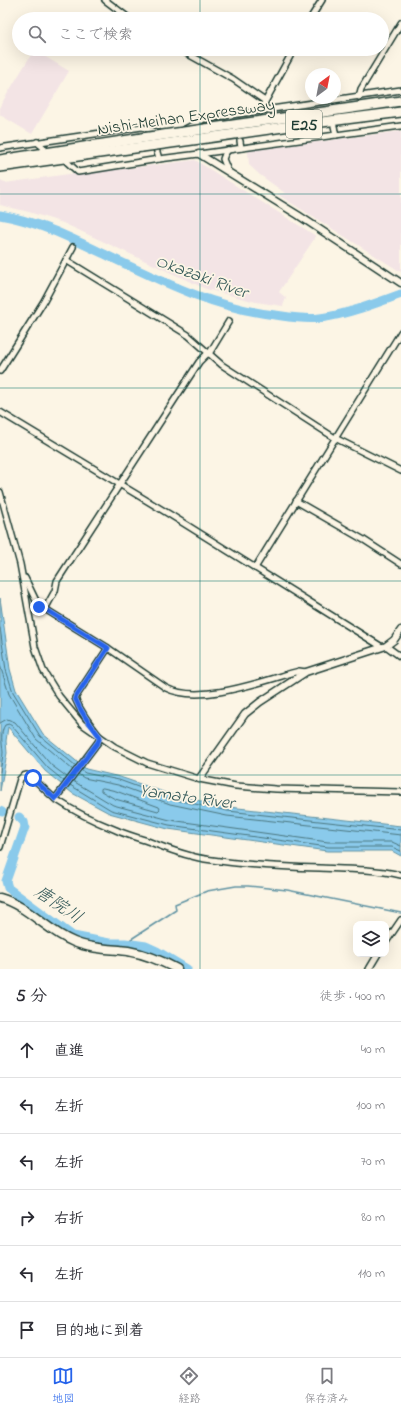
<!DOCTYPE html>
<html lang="ja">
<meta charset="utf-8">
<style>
:root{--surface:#fff;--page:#f7f7f7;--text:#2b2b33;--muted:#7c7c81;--line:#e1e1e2;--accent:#2563eb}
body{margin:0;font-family:"Indie Flower","Klee One",sans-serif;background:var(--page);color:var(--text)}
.controls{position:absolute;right:12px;bottom:12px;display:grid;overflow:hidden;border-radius:8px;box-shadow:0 4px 16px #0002}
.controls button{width:36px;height:36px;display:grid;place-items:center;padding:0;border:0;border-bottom:1px solid var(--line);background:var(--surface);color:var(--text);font:20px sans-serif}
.compass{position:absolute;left:305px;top:68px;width:36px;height:36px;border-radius:50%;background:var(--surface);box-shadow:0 4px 16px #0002;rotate:32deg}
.stop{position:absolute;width:12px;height:12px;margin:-9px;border:3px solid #2563eb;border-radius:50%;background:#fff}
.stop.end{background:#2563eb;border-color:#fff;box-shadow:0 1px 4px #0008}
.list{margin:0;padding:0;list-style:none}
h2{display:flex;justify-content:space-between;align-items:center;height:52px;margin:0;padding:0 16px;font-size:17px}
h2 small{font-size:13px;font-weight:400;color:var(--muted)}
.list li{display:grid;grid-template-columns:26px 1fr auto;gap:12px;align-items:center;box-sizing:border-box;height:56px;padding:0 16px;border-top:1px solid var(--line)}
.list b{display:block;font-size:15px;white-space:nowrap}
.list em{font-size:13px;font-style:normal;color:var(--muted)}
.icon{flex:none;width:22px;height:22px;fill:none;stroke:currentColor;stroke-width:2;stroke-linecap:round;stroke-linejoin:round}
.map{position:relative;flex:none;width:401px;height:969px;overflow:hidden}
.search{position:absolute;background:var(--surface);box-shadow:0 4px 16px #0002;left:12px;right:12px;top:12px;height:44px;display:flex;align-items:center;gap:10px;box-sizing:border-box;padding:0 14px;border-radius:22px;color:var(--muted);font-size:15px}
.sheet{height:388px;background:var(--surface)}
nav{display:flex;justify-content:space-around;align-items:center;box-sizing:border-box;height:56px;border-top:1px solid var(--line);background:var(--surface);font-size:11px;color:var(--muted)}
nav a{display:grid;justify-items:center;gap:2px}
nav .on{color:var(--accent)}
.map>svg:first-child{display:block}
</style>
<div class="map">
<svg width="401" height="969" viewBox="0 0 401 969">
<rect width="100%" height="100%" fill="#fcf5e5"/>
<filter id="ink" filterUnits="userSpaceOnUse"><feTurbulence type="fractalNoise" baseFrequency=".025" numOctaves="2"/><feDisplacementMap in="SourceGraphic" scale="8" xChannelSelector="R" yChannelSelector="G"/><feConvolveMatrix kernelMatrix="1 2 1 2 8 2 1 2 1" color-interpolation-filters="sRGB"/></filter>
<g filter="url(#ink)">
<g fill="#f3e4e5">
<path d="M34 50 69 71 32 134 0 115V106Z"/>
<path d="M401 131V272L277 194 285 193 260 175 249 165 248 151Z"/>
<path d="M195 160 316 236 279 292 286 298 283 306 256 302 206 289 63 223 29 212 0 205V181L5 183 76 173V171L83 174Z"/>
</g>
<path fill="#8acaeb" stroke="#5f92a2" d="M0 598 10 669 16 690 43 734 86 769 120 777 172 795 229 807 401 826V856L392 851H327L168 829 109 813 72 793 45 771 8 727 6 741 7 753 0 791Z"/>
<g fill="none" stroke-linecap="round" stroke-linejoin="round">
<g stroke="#4a757d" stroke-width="1">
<path d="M0 628 6 670 13 692 40 736 76 766"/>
<path d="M0 665 9 694 36 739 73 770"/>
<path d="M0 723 7 719 15 722 51 765 67 777"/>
<path d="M81 770 85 773 119 780 171 799 228 811 401 830"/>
<path d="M0 772C1 765 3 758 3 752 2 743 0 732 5 725L9 724 12 726 48 768 64 781"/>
<path d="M78 774 84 778 118 785 170 804 227 816 401 835"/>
<path d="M73 781 113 805 170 820 328 842H392L401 846"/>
<path d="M70 785 111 810 169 825 328 847H392L401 851"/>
<path d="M103 788 116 791 159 807 160 809 158 811 115 799 101 791V789Z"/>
</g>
<path stroke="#5f92a2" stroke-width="1.5" d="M125 943 176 910 175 904 207 891 236 886H248L287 890 401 913"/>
<g stroke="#8acaeb" stroke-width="9">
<path d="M0 215C36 221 69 237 102 253 157 279 213 308 275 315 289 317 305 320 320 318 345 315 377 303 401 294"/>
<path d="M0 811 2 812"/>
<path d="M19 817 24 822 25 827 6 881 8 888 73 936 109 943H125L146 946 157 951 187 969"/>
</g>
<g stroke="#1f3d34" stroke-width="8">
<g id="minor">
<path d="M105 0 130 19"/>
<path d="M310 19 322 0"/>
<path d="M179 49 233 79 265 101"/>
<path d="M359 97 361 89 401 23"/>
<path d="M260 111 294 49"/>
<path d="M334 126 336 135"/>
<path d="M185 129 204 119 401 90"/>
<path d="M240 141 241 148"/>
<path d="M37 142 44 148"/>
<path d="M155 145 159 159"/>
<path d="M0 148 6 147 142 127 159 133"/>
<path d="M67 162 78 172 159 159 199 154 401 126"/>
<path d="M228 171 223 159 225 154 228 150"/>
<path d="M66 260 188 335 222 365 335 438 401 471"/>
<path d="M209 354 229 321"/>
<path d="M0 371 44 301 73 247"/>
<path d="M0 412 169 514 382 647"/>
<path d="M0 492 20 564 35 647 43 670 59 696 82 724 115 747 147 763 199 779 236 786 276 789 401 792"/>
<path d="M296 501 364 540 401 564"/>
<path d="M255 568 401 332"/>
<path d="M25 578 39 607 45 609 108 648 166 688C200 705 263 681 299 671L306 672"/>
<path d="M45 609 55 591 57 581 199 362 208 353"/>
<path d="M386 646 401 657"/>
<path d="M55 799 98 742 100 737C90 724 81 713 75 698L108 648"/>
<path d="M0 847 20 779 23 776 27 775C39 781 46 793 57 800 75 812 96 822 116 830 127 835 139 838 150 842 168 849 186 856 205 859 243 865 282 867 320 868 347 869 374 869 401 875"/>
<path d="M386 942 401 920"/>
<path d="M369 969 378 954"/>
</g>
</g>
<g stroke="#1f3d34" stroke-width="9">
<g id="tertiary">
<path d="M199 154 298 215 401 283"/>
<path d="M199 779 245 714 260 702 306 672 386 646 394 640 401 630"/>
</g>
</g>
<g stroke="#1f3d34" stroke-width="11">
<path id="primary" d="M0 898C28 906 47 931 74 942 91 949 110 949 128 951 145 954 162 961 177 969"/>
</g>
<g stroke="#1f3d34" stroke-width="12">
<g id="motorway">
<path d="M205 129 401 101"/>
<path d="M207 138 290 126 401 112"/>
<path d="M0 160 142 138"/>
<path d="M0 167 142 147"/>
</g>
</g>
<use href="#minor" stroke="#fcf5e5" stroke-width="5"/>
<use href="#tertiary" stroke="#fcf5e5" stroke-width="6"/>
<use href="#primary" stroke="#fcf5e5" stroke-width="8"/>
<use href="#motorway" stroke="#fcf5e5" stroke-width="9"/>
<g stroke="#1f3d34" stroke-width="12" stroke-linecap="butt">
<g id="motorway-bridge">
<path d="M142 138 205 129"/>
<path d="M142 147 207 138"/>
</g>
</g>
<use href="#motorway-bridge" stroke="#fcf5e5" stroke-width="9"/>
</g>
</g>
<g fill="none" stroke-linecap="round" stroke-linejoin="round" filter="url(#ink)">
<path stroke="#2563eb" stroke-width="5" d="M33 778 55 799 98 742 100 737C90 724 81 713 75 698L108 648 45 609 39 607"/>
</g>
<path fill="none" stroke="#0f766e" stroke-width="1" stroke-opacity="0.55" d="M200 0V19M200 49V969M0 194H401M0 388H401M0 581H401M0 775H401"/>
<g text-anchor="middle" stroke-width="3.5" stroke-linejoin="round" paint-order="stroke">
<rect fill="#fcf5e5" stroke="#617469" stroke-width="1" x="286" y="110" width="36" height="28" rx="3"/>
<g font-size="16" font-weight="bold" fill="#1f3d34">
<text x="304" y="130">E25</text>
</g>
<g font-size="17" fill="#1f3d34" stroke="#fcf5e5">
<text transform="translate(186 116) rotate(-8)" y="6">Nishi-Meihan Expressway</text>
</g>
<g font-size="18" font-style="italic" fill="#345959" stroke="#fcf5e5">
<text transform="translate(202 276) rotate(20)" y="6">Okazaki River</text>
<text transform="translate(187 796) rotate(8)" y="6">Yamato River</text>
<text transform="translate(59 904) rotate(34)" y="6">唐院川</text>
</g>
</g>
</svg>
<div class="controls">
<button><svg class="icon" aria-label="layers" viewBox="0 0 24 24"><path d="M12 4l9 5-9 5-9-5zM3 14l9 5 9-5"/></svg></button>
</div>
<svg class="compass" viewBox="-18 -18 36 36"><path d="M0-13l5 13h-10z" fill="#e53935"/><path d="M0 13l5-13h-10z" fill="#7c7c81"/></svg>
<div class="stop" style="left:33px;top:778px"></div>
<div class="stop end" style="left:39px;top:607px"></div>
<div class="search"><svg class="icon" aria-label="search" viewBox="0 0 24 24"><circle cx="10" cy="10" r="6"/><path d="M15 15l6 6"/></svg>ここで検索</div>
</div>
<section class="sheet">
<h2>5 分<small>徒歩 · 400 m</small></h2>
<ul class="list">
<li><svg class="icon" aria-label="ahead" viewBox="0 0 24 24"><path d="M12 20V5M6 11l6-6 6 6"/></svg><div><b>直進</b></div><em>40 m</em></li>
<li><svg class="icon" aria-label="left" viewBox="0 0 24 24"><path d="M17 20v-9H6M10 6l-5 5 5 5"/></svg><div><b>左折</b></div><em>100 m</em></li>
<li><svg class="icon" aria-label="left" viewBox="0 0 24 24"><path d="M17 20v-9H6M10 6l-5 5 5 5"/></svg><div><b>左折</b></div><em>70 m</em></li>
<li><svg class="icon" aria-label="right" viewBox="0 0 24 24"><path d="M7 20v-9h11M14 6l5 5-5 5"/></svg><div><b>右折</b></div><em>80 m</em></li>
<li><svg class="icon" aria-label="left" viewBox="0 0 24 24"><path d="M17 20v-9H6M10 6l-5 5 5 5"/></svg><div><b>左折</b></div><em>110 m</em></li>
<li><svg class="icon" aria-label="arrive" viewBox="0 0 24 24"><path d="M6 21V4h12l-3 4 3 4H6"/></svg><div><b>目的地に到着</b></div></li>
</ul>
</section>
<nav>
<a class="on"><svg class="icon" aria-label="map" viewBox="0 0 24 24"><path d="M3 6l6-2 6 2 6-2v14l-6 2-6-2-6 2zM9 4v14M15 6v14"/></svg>地図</a>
<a><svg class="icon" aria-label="directions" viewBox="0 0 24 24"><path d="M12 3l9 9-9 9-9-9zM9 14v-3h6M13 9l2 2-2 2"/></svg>経路</a>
<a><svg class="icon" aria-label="saved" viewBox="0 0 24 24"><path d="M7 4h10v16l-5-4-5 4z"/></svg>保存済み</a>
</nav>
